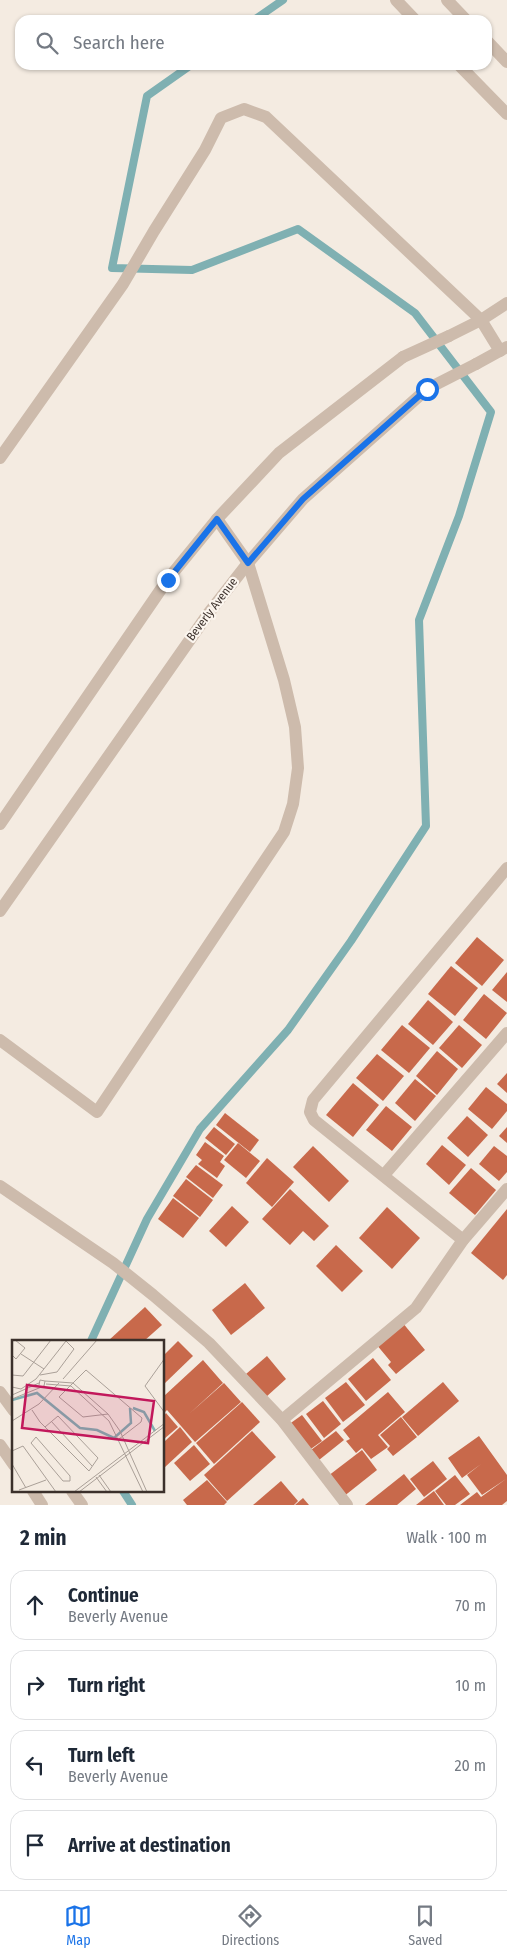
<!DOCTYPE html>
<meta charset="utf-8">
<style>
:root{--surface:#fff;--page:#f6f6f7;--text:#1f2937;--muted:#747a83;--line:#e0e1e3;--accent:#1a73e8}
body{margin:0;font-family:"Fira Sans Condensed",sans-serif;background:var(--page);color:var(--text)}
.stop{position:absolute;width:15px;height:15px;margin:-11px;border:4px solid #1a73e8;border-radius:50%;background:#fff}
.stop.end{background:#1a73e8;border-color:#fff;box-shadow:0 1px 5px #0008}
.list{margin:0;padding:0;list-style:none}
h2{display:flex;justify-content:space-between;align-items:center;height:65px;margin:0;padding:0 20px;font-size:21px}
h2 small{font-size:16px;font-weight:400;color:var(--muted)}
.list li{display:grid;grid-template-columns:32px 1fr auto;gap:15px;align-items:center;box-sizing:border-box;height:70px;margin:0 10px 10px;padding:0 10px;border:1px solid var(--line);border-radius:15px}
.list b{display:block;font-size:19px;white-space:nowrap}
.list p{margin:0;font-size:16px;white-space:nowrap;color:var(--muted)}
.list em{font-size:16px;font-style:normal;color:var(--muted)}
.icon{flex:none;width:28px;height:28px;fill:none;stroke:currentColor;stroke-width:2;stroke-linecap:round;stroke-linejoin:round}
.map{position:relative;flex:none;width:507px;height:1505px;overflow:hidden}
.search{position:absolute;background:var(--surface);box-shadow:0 1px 4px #0004;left:15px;right:15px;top:15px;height:55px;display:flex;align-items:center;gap:12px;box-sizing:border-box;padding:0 18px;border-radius:15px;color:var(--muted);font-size:19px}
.sheet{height:385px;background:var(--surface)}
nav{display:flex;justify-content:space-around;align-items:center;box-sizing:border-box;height:70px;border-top:1px solid var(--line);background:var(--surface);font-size:14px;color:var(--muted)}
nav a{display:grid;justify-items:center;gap:2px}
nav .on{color:var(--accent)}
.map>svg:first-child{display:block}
</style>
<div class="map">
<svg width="507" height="1505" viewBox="0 0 507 1505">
<rect width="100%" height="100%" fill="#f4ebe1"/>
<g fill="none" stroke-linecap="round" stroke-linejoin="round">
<g stroke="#7fb0b2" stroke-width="8">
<path d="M254 20 283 0"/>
<path d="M91 1341 147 1219 200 1129 288 1030 351 941 426 826 419 620 459 516 491 412 415 313 298 229 192 270 112 268 147 96 191 65"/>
<path d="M123 1491 132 1505"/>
</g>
</g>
<g fill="#c8694b">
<path d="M477 937 504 960 482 986 455 963Z"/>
<path d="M451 966 478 988 455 1016 428 994Z"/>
<path d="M507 972V1002L492 990Z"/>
<path d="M484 994 507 1013 486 1039 463 1020Z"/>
<path d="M428 1000 453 1022 433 1045 408 1024Z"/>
<path d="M402 1025 430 1048 409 1073 381 1050Z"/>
<path d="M459 1025 482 1045 462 1068 439 1048Z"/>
<path d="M437 1051 458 1069 437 1095 416 1076Z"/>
<path d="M377 1054 404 1076 383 1101 356 1078Z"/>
<path d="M507 1073V1093L497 1084Z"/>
<path d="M415 1079 436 1096 415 1121 395 1103Z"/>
<path d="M353 1083 379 1105 353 1137 326 1115Z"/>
<path d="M486 1087 507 1104V1111L492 1129 468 1109Z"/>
<path d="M386 1106 412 1127 392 1151 366 1130Z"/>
<path d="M225 1113 259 1140 250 1152 216 1125Z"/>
<path d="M467 1116 488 1135 468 1157 447 1138Z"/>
<path d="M214 1127 235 1144 226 1155 205 1138Z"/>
<path d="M507 1127V1143L499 1136Z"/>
<path d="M205 1142 224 1156 220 1162 225 1166 217 1178 198 1164 202 1160 196 1155Z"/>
<path d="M238 1143 260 1161 246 1178 224 1160Z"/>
<path d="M442 1145 466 1165 449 1185 426 1164Z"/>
<path d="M313 1146 349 1181 329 1202 293 1167Z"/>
<path d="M494 1146 507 1156V1172L499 1181 479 1164Z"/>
<path d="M267 1158 294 1182 272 1207 246 1183Z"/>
<path d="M196 1165 223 1185 213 1198 186 1177Z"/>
<path d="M471 1168 496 1190 475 1215 449 1193Z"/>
<path d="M186 1179 213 1200 200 1217 173 1196Z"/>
<path d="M290 1189 329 1226 314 1241 303 1231 290 1245 262 1219Z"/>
<path d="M173 1198 199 1218 183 1238 158 1219Z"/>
<path d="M232 1206 249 1222 226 1247 209 1231Z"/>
<path d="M387 1207 420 1238 392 1269 359 1238Z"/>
<path d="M507 1209V1275L503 1280 471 1253Z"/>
<path d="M336 1245 363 1271 342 1292 316 1266Z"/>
<path d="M245 1283 265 1308 231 1335 212 1310Z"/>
<path d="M145 1307 162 1325 144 1341H108Z"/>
<path d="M402 1322 425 1350 396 1374 388 1365 391 1362 376 1344Z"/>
<path d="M178 1341 193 1356 164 1384V1355Z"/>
<path d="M267 1356 286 1379 266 1397 246 1374Z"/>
<path d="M373 1358 391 1380 366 1401 348 1379Z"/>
<path d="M203 1360 223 1383 189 1414 224 1383 241 1402 195 1442 167 1410 164 1413V1396Z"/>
<path d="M346 1382 365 1405 343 1422 325 1398Z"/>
<path d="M443 1382 459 1401 418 1436 402 1417Z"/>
<path d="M388 1392 405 1412 378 1435 388 1447 371 1459 362 1448 356 1453 346 1441 350 1439 343 1430Z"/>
<path d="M323 1401 341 1424 324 1438 306 1414Z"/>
<path d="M242 1402 260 1422 214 1464 196 1443Z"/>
<path d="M166 1413 178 1427 164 1439V1416Z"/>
<path d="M302 1415 322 1441 308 1451 288 1425Z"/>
<path d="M401 1417 417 1437 393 1456 387 1449 390 1446 380 1435Z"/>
<path d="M180 1427 192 1442 164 1468V1442Z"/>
<path d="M252 1431 276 1457 227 1501 204 1475Z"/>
<path d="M336 1431 344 1440 319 1460 311 1450Z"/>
<path d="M479 1436 507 1475V1501L502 1505H460L477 1492 481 1497 506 1479 482 1495 467 1475 481 1464 462 1478 448 1458Z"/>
<path d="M194 1445 210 1464 190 1481 174 1463Z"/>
<path d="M362 1450 377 1470 343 1497 328 1476Z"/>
<path d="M433 1461 447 1479 424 1497 410 1479Z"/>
<path d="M404 1474 416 1489 397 1505H365Z"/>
<path d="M455 1475 470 1494 455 1505H446L435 1491Z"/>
<path d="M207 1480 227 1502 224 1505H187L183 1500Z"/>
<path d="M281 1481 298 1501 294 1505H253Z"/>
<path d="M434 1491 444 1505H416Z"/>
<path d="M303 1498 309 1505H295Z"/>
</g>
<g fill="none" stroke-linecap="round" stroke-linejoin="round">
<g stroke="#cdbbac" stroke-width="12">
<path d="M396 0 415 20"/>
<path d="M447 0 466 20"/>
<path d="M487 41 507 62"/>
<path d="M459 65 507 114"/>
<path d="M403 357 449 336"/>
<path d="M427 389 476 364"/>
<path d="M0 458 123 284 154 231 205 150 221 118 244 109 266 117 481 320 500 351"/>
<path d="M0 1040 97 1112 284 832 293 804 298 768 295 727 284 680 248 563 217 519"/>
<path d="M384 1175 507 1033"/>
<path d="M0 1186 113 1263 153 1295 209 1343 282 1420 347 1505"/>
<path d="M463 1240 314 1120 310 1112 313 1100 507 868"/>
<path d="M0 1392 14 1411"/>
<path d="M282 1420 416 1308 463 1240 507 1189"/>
<path d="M72 1491 82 1505"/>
</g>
<g stroke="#cdbbac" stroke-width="12">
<path d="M449 336 481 320 507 303"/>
<path d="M476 364 507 347"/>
<path d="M0 824 168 579 217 519 279 453 403 357"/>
<path d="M0 911 208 614 248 563 303 499 427 389"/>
<path d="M0 1445 14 1465"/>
<path d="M33 1491 42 1505"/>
</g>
</g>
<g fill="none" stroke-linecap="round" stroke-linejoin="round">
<path stroke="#1a73e8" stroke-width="6" d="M168 580 217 519 248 563 303 499 427 389"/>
</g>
<g text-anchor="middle" stroke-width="4.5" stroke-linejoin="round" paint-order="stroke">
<g font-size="12" fill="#3b302b" stroke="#fbf5ee">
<text transform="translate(212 609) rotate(-53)" y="4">Beverly Avenue</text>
</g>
</g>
<g transform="translate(12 1340)">
<rect width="152" height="152" fill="#f4ebe1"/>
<path fill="none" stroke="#7fb0b2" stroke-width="2.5" d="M0 60 25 53 68 88 85 90 102 98 119 83 118 68M121 68 132 72 143 91"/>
<path fill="none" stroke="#aaa098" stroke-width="1" d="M9 14 32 29M0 15 4 19 13 8 3 0M153 18 133 46 153 73M0 35 11 36 39 0M51 39 85 0M33 41 61 43 96 74 108 91 135 152M34 44 59 46 97 81 131 152M0 47 9 49 24 39 54 1 62 9 45 32 28 35M0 55 27 43M0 59 32 46 33 41 28 40 27 45M20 70 28 82 77 131 86 118 46 76 33 87M96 74 71 77 47 57 74 30 130 78 129 82 107 99M0 81 27 64 47 43M39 81 80 126M24 97 58 136V141H51L19 103ZM0 111 11 106 44 152M0 124 14 148M87 135 99 152M84 137 95 152M7 150 34 140M62 152 153 83M67 152 153 86"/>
<path fill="#c2185b" fill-opacity="0.15" stroke="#c2185b" stroke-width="2.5" d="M15 45 142 61 136 103 10 88Z"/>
<rect width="152" height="152" fill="none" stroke="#3b302b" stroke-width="2.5"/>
</g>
</svg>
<div class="stop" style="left:427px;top:389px"></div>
<div class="stop end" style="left:168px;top:580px"></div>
<div class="search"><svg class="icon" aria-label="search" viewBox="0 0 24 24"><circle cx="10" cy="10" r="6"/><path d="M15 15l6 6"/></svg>Search here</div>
</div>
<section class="sheet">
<h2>2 min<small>Walk · 100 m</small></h2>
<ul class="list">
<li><svg class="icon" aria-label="ahead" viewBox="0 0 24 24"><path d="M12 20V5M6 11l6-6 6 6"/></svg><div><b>Continue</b><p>Beverly Avenue</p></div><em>70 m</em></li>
<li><svg class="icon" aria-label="right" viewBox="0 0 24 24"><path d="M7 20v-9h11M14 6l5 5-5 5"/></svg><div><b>Turn right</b></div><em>10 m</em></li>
<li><svg class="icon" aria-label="left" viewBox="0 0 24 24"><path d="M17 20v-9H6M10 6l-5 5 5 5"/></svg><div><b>Turn left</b><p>Beverly Avenue</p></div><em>20 m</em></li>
<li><svg class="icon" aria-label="arrive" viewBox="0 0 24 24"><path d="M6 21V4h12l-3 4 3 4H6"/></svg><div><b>Arrive at destination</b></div></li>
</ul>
</section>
<nav>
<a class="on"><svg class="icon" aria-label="map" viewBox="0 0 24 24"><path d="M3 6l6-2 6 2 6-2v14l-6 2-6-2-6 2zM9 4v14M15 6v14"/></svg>Map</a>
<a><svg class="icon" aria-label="directions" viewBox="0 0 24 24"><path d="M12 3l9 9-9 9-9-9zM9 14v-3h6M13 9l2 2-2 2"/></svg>Directions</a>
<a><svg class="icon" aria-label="saved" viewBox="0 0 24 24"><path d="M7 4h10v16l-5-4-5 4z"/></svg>Saved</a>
</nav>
